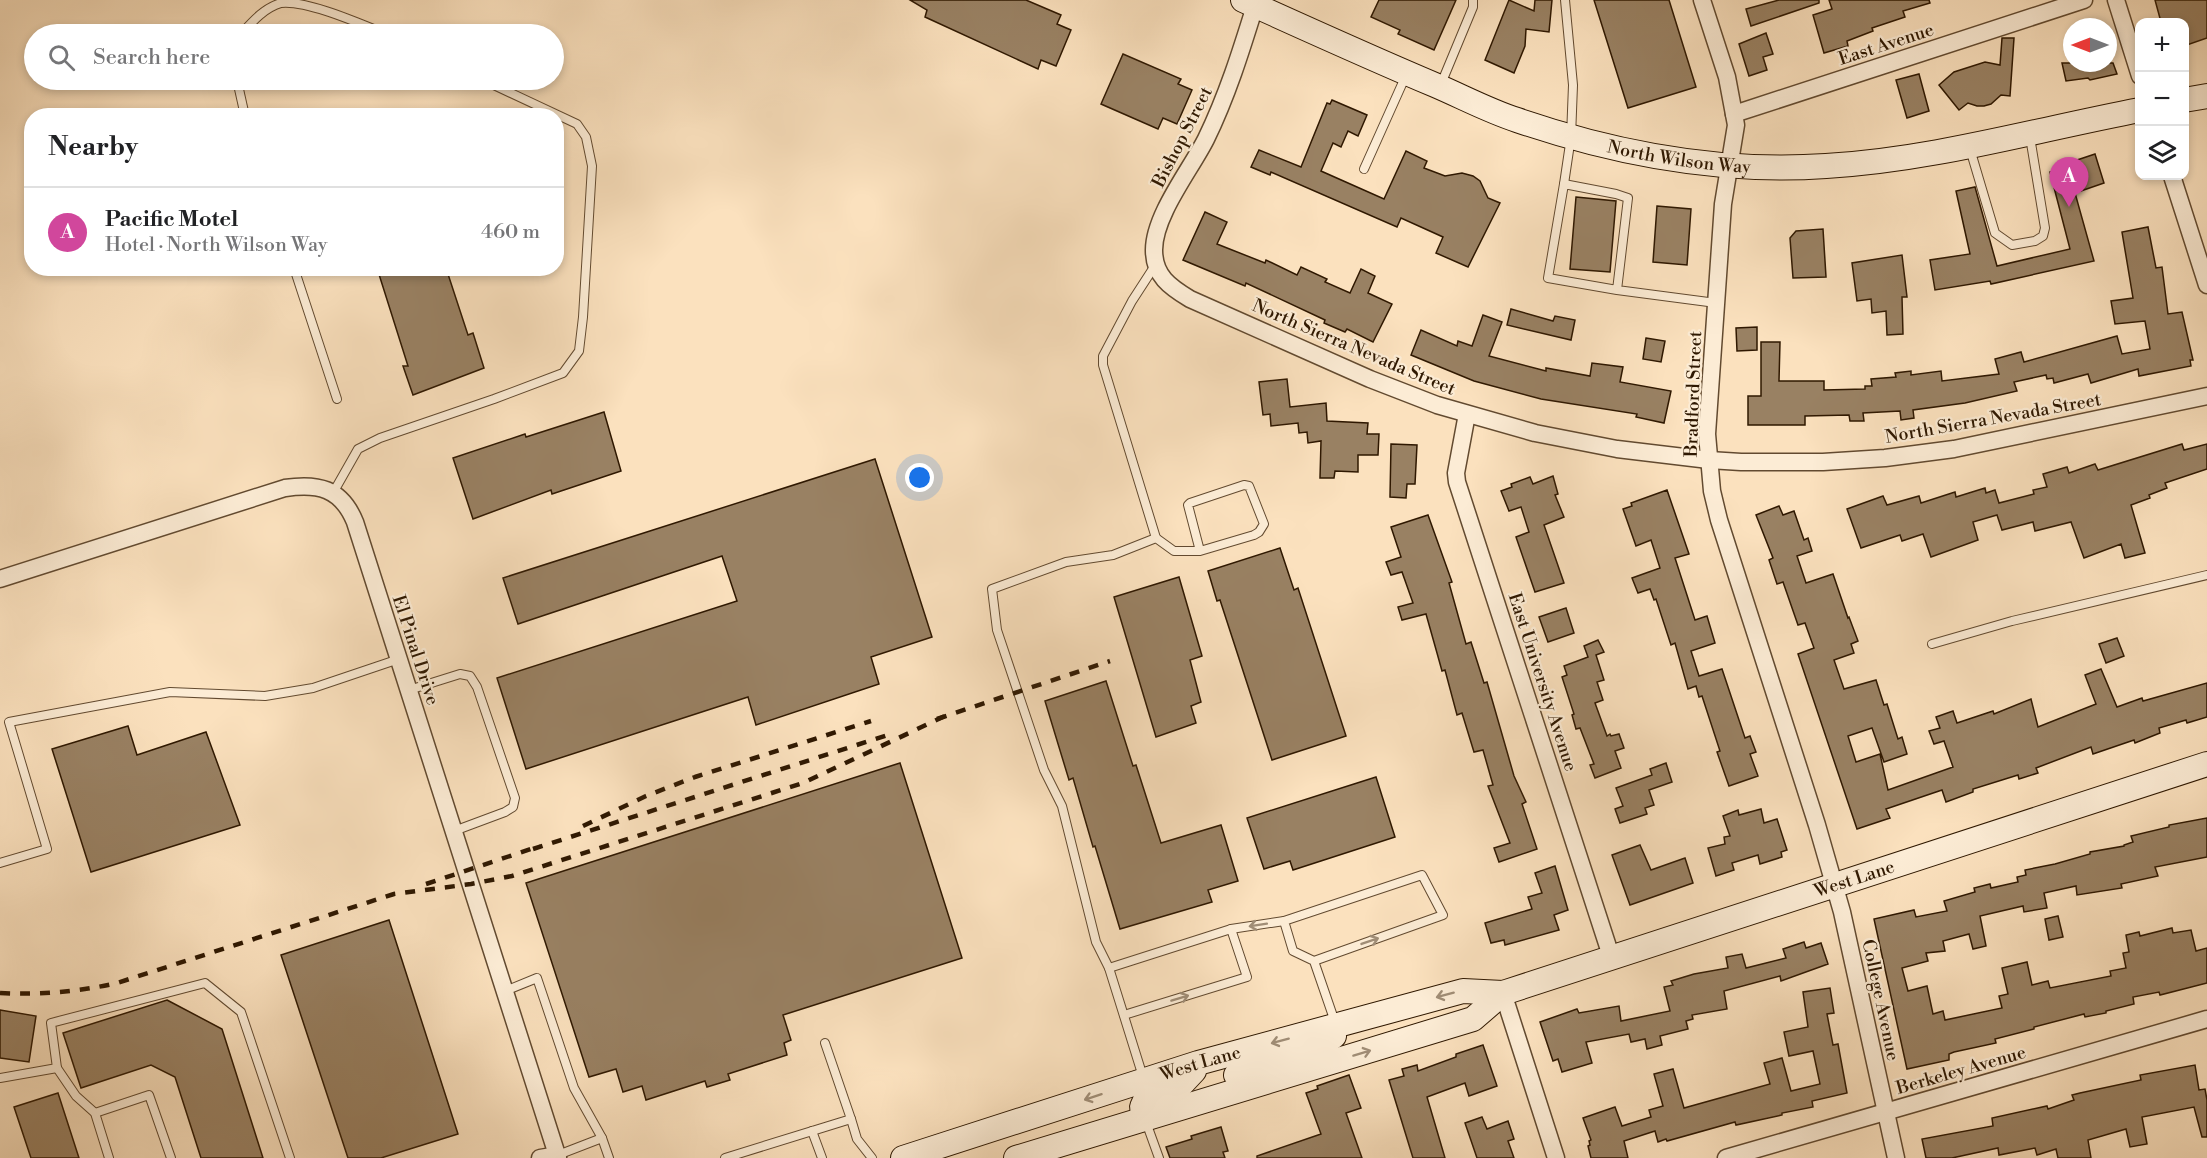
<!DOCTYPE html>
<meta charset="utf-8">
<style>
:root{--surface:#fff;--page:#f6f6f6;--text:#202124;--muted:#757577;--line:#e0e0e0;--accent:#8f2418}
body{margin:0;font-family:"Libre Bodoni",serif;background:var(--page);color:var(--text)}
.controls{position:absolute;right:18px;top:18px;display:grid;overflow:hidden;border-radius:12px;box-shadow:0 3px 9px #0003}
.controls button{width:54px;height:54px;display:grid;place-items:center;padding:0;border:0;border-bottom:2px solid var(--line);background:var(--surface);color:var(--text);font:30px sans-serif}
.compass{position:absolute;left:2063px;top:18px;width:54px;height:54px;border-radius:50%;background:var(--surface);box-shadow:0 3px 9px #0003;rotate:270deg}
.you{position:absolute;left:920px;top:478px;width:21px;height:21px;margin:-15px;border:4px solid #fff;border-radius:50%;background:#1a73e8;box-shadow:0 0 0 9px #1a73e833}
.badge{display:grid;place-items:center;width:39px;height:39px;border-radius:50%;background:var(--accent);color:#fff;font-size:20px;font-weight:700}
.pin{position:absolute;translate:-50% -50px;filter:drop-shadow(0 2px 3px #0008)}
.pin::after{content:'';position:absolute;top:32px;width:21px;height:18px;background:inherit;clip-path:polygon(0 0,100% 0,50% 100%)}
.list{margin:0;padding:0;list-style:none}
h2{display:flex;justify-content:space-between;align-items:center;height:78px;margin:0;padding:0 24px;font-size:26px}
h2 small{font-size:20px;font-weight:400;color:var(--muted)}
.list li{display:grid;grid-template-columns:39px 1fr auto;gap:18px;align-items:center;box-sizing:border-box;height:90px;padding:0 24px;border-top:2px solid var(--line)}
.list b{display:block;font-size:22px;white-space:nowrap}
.list p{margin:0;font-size:20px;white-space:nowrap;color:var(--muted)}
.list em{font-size:20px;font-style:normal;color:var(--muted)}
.icon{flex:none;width:33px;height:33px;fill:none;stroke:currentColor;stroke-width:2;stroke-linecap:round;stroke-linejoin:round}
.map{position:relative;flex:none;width:2207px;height:1158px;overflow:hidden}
.search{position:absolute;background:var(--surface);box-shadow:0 3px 9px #0003;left:24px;top:24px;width:540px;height:66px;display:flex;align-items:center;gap:15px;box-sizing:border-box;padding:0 21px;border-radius:33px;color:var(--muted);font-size:22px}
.panel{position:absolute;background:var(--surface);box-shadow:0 3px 9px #0003;left:24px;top:108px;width:540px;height:168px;border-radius:24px}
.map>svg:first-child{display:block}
</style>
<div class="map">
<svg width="2207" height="1158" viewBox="0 0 2207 1158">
<rect width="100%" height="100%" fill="#fbe1be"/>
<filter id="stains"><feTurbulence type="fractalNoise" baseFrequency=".00333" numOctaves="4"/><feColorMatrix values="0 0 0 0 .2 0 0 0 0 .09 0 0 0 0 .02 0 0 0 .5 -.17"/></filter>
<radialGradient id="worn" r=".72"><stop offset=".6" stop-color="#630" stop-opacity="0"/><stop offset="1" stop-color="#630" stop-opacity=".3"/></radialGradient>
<g fill="#998163" stroke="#2f1801" stroke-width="1.5">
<path d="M910 0H1026L1061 15 1057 24 1071 30 1056 66 1041 60 1038 69 925 17 927 10Z"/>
<path d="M1379 0H1456L1434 50 1398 34 1400 30 1371 17Z"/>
<path d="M1509 0 1534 11 1535 0H1552L1549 32 1526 29 1525 46 1514 73 1485 60Z"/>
<path d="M1594 0H1669L1696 87 1628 108Z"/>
<path d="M1779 0H1819V3L1751 26 1746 9Z"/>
<path d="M1829 0H1929L1930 3 1903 11 1905 17 1872 28 1873 31 1847 41 1848 46 1824 53 1813 15 1832 9Z"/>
<path d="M2155 0H2207V38L2184 46V22H2161Z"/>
<path d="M1766 33 1773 54 1763 57 1767 70 1749 76 1739 44Z"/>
<path d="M2002 38H2014L2010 96 2001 95 1991 104 1984 106H1977L1968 103 1959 110 1939 85 1954 72 1985 62 2000 65Z"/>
<path d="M1123 54 1181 79 1178 84 1192 90 1177 124 1163 118 1158 129 1101 104Z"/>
<path d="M2062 63H2113L2117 74 2090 80 2088 78 2066 81Z"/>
<path d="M1919 74 1929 111 1907 118 1896 80Z"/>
<path d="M1332 100 1367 115 1358 136 1348 131 1341 147 1333 143 1321 171 1384 199 1406 151 1427 161 1424 168 1445 176 1462 173 1473 176 1480 181 1488 198 1500 203 1468 267 1436 253 1443 237 1401 218 1397 227 1271 172 1270 175 1251 167 1259 150 1301 167 1327 103 1330 104Z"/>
<path d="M2095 154 2104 183 2075 193 2094 261 1991 284 1990 281 1935 290 1930 260 1970 254 1956 191 1975 187 1997 266 2070 249 2050 172 2072 166 2071 162Z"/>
<path d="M1576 197 1616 201 1610 272 1570 269Z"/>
<path d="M1657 206 1691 209 1687 265 1653 262Z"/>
<path d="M1205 212 1227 222 1217 244 1265 263 1266 260 1297 275 1301 267 1327 279 1325 282 1350 293 1361 269 1375 276 1368 293 1392 304 1373 342 1347 329 1345 332 1324 323 1325 320 1246 283 1245 286 1183 260Z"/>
<path d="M2148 227 2156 268 2162 267 2168 314 2182 312 2193 360H2190L2191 366 2139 376 2138 369 2091 383 2088 374 2054 383 2053 378 2047 379 2046 375 2014 382 2017 391 1965 403 1913 410 1914 418 1901 420 1900 411 1863 413 1864 421H1850L1849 415 1805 416V425H1748V396H1761V342H1780L1779 381H1824V390L1865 389V386H1872L1871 379 1896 377 1895 373 1911 371V375L1941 371 1942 381 1999 374 1995 359 2021 352 2024 362 2117 336 2122 354 2150 349 2145 321 2115 324 2111 301 2133 298 2122 232Z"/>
<path d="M1823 229 1826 277 1793 278 1790 238 1796 231Z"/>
<path d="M1902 255 1907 297H1902L1903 334 1887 335 1886 311 1872 313 1871 299 1857 301 1852 263Z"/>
<path d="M377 268H446L468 335 473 333 484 368 413 395 403 366H408Z"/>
<path d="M1511 309 1553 321 1555 316 1575 320 1571 340 1507 325Z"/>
<path d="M1483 315 1502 322 1489 356 1546 371V368L1590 376 1592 363 1623 367 1620 382 1671 391 1664 423 1636 417 1637 414 1541 399 1474 381 1411 355 1421 330 1457 346 1458 341 1472 346Z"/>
<path d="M1757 327V350L1737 351 1736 328Z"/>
<path d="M1646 338 1665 341 1661 362 1643 359Z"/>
<path d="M1287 379 1290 407 1326 403 1327 421 1368 423 1367 434H1379L1378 455H1358V472L1335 471 1334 478H1320L1321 441 1308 443 1307 432 1299 433 1298 423 1271 426 1270 414 1263 415 1259 382Z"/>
<path d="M604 412 621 471 552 494 551 490 473 519 453 458 525 434 526 437Z"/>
<path d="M1391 444 1417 445 1415 484H1407L1406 498 1390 497Z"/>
<path d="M2182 444 2184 450 2207 444V469L2165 483 2167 488 2149 495 2150 498 2131 505 2145 553 2125 558 2121 544 2084 558 2071 522 2035 531 2033 522 2002 530 1997 515 1973 522 1978 540 1931 557 1923 534 1902 541 1900 535 1861 548 1847 509 1883 496 1887 505 1919 496 1921 503 1955 492 1956 497 1985 488 1986 493 1995 490 1999 503 2034 494 2033 490 2047 487 2043 474 2067 467 2069 473 2095 464 2098 470Z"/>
<path d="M875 459 932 637 871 657 879 684 756 725 748 697 526 769 497 678 737 601 722 556 518 624 503 578Z"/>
<path d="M1553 476 1558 494 1555 495 1564 517 1544 525 1564 583 1535 592 1516 537 1529 532 1521 507 1509 511 1501 491 1512 487 1511 484 1530 477 1533 484Z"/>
<path d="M1667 490 1689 554 1675 558 1695 620 1707 616 1715 643 1691 651 1699 676 1722 669 1745 738 1750 736 1756 752 1750 754 1758 776 1729 786 1717 752 1720 751 1702 696 1699 697 1696 686 1688 689 1675 643 1671 645 1656 599 1654 600 1650 589 1638 593 1632 578 1660 568 1651 540 1636 546 1623 509 1632 506 1631 503Z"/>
<path d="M1779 506 1783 515 1794 511 1804 540 1808 538 1812 551 1797 556 1806 583 1833 574 1848 618 1849 617 1858 641 1851 644 1854 653 1834 660 1844 689 1876 680 1884 705 1887 704 1898 739 1902 737 1907 754 1884 762 1872 728 1848 736 1856 762 1880 754 1888 790 1953 767 1944 741 1934 744 1929 731 1940 728 1936 717 1953 711 1957 723 1993 711 1994 714 2031 699 2038 727 2096 704 2085 675 2101 669 2117 707 2142 698 2143 701 2207 683V717L2187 723 2186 720 2159 728 2160 733 2135 743 2134 740 2093 754 2091 747 2036 768 2038 773 2019 779 2018 775 1973 789V792L1946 802 1942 790 1886 809 1890 818 1857 829 1798 654 1814 648 1805 623 1798 625 1783 582 1777 584 1769 560 1773 558 1756 515Z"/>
<path d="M1428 515 1452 582 1449 583 1466 644 1471 642 1484 683 1487 682 1514 776 1526 802 1522 804 1537 849 1499 862 1494 848 1510 843 1488 786 1493 785 1483 750 1474 752 1462 713 1457 715 1445 670 1442 671 1437 653 1426 614 1402 620 1398 607 1413 603 1402 572 1391 575 1386 562 1401 557 1391 527Z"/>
<path d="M1280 548 1294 590 1298 588 1346 736 1272 760 1220 600 1217 601 1208 571Z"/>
<path d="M1179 577 1202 656 1190 660 1201 702 1191 706 1196 723 1156 737 1114 597Z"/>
<path d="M1566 608 1574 633 1548 642 1539 617Z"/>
<path d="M2117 638 2124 656 2106 663 2099 644Z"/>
<path d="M1598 640 1604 652 1596 655 1604 680 1597 682 1603 700 1595 703 1607 736 1610 734 1611 736 1619 734 1624 748 1615 751 1621 768 1595 778 1590 765 1594 764 1580 728 1576 729 1572 715 1574 714 1562 677 1567 675 1564 666 1588 657 1584 646Z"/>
<path d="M1106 681 1133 766 1136 765 1161 843 1221 825 1238 881 1208 890 1212 902 1120 929 1095 846 1093 847 1073 778 1069 780 1045 701Z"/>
<path d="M128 726 137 755 206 732 240 825 91 872 52 749Z"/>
<path d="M900 763 962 958 783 1015 791 1040 784 1043 787 1055 728 1074 730 1080 707 1087 705 1081 646 1100 642 1086 623 1092 616 1069 589 1077 526 883Z"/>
<path d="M1666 763 1672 782 1649 790 1654 805 1645 808 1647 814 1620 823 1615 809 1623 806 1616 788 1652 775 1650 769Z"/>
<path d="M1376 777 1395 837 1293 870 1290 861 1264 869 1247 818Z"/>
<path d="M1761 809 1764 823 1777 819 1787 850 1781 852 1782 857 1760 864 1758 855 1732 863 1734 870 1716 876 1708 848 1725 844 1724 837 1730 836 1723 816 1738 810 1739 815Z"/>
<path d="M2207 818V857L2155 867 2158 876 2121 884 2122 888 2077 895 2076 886 2044 893 2047 908 2024 912 2023 906 1980 916 1986 946 1973 949 1969 934 1943 941 1945 951 1926 953 1928 961 1902 968 1908 991 1927 986 1933 1014 1943 1011 1945 1020 2002 1008 1999 996 2008 994 2002 968 2027 962 2032 985 2048 981 2050 988 2111 976 2110 971 2126 968 2123 953 2129 952 2126 935 2139 932 2140 936 2172 928 2173 933 2191 930 2196 951 2207 948V983L2160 995 2159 992 2133 997 2134 1004 2106 1011V1013L2085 1017 2084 1014 2034 1027V1029L1995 1039 1996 1043 1954 1052 1949 1054V1060L1907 1069 1874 919 1914 910 1916 917 1947 911 1944 901 1975 892 1974 888 1990 884 1991 888 2018 882 2017 877 2026 875 2025 870 2055 864 2090 854V852L2124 846V845L2133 842 2131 836 2169 827V825Z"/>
<path d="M1640 845 1651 870 1685 858 1693 883 1630 905 1612 855Z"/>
<path d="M1555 866 1568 910 1554 915 1559 930 1505 945 1504 940 1491 943 1485 923 1532 909 1528 897 1542 893 1535 873Z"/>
<path d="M2058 916 2063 937 2049 940 2045 919Z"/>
<path d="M389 920 458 1134 381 1158H348L281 955Z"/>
<path d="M1804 942 1806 948 1821 943 1828 964 1781 981 1780 976 1724 991 1727 1009 1692 1015 1693 1019 1686 1021 1688 1029 1660 1036 1662 1045 1647 1049 1645 1039 1631 1042 1629 1034 1586 1042 1592 1063 1562 1072 1558 1059 1553 1061 1540 1022 1577 1009 1579 1013 1619 1006 1621 1021 1670 1011 1664 987 1673 985 1671 981 1694 974 1728 968 1726 957 1742 954 1746 968 1786 958 1783 949Z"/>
<path d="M1830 988 1834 1013 1827 1014 1833 1045 1838 1044 1847 1093 1812 1101 1813 1107 1782 1113V1115L1736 1125 1735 1122 1667 1141 1666 1139 1658 1142 1655 1131 1624 1141 1628 1158H1591L1588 1146 1590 1145 1589 1141 1591 1140 1583 1118 1615 1107 1622 1126 1651 1117 1649 1110 1663 1106 1654 1074 1673 1069 1684 1108 1770 1084 1764 1063 1782 1058 1791 1091 1820 1084 1813 1051 1789 1056 1784 1032 1808 1027 1803 992Z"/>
<path d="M167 1000 222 1029 263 1158H201L175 1077 151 1065 81 1088 63 1033Z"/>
<path d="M0 1010 36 1016 29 1062 0 1058Z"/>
<path d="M1483 1045 1497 1086 1469 1096 1465 1083 1427 1097 1445 1158H1413L1389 1080 1404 1076 1402 1069 1417 1065 1418 1071 1456 1057V1054Z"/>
<path d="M2195 1065 2199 1090 2205 1089 2207 1100V1137H2202L2194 1107 2142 1117 2147 1144 2130 1147 2126 1129 2088 1140 2091 1158H2058L2056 1149 2037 1155 2035 1148 1999 1155 1998 1148 1952 1158H1926L1922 1139 1993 1126 1992 1118 2047 1106 2048 1109 2074 1100 2072 1095 2080 1093 2141 1080 2140 1075Z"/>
<path d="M1349 1075 1361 1108 1346 1113 1362 1158H1257V1156L1321 1134 1306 1093 1318 1089 1317 1086Z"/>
<path d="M58 1093 79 1158H31L14 1107Z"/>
<path d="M1482 1117 1487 1129 1508 1121 1514 1139 1508 1141 1514 1158H1477L1465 1123Z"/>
<path d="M1221 1127 1228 1151 1223 1152 1225 1158H1170L1166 1147 1192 1139 1191 1136Z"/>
</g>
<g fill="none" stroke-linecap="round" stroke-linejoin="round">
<g stroke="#624a30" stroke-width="10">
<g id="service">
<path d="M241 34C252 22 264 8 281 3 307 0 361 24 386 34"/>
<path d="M237 80 245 116"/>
<path d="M1441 84 1473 7V0"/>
<path d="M1970 149 1995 233 2012 245 2035 241 2043 236 2045 228 2030 137"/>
<path d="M1364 169 1407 73"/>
<path d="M1564 184 1571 137 1573 85 1565 0"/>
<path d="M294 268 337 399"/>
<path d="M1617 290 1548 278 1564 184 1616 194 1628 198 1617 290 1716 303"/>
<path d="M333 493 358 449 380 438 494 399 563 373 579 351 583 317 592 166 586 137 577 124 483 80"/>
<path d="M1156 538 1103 365V356L1132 301 1156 264"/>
<path d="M1932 644 2012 621 2207 575"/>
<path d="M409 690 460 674 470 676 477 687 515 798 513 807 505 812 454 831"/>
<path d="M0 863 47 849 9 722 170 692 265 696 313 688 399 659"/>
<path d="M1231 929 1284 921"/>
<path d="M1314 961 1443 915 1422 875 1284 921 1293 951 1314 961 1335 1022"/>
<path d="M1109 968 1231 929 1247 977 1124 1015"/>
<path d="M505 991 537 978 574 1088 602 1138"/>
<path d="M57 1068 76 1096 95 1113 109 1158"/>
<path d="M0 1078 57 1068 51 1023 205 983 241 1012 290 1158"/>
<path d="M1144 1080 1109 968 1096 942 1062 806 1044 770 997 630 992 589 1066 562 1113 555 1156 538 1174 551H1200L1254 535 1259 532 1264 524 1249 486 1244 485 1190 503 1188 505 1200 551"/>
<path d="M95 1113 149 1095 171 1158"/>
<path d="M851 1119 857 1139 872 1158"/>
<path d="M1146 1122 1159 1158"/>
<path d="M812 1131 822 1158"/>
<path d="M558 1155 602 1138 609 1158"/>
<path d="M725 1158 851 1119 825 1043"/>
</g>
</g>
<g stroke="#624a30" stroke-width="19">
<g id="minor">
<path d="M1702 0 1727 77 1736 125 1723 204 1707 434 1712 491 1719 520 1817 825 1842 912 1896 1158"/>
<path d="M2116 0 2140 76"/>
<path d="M1255 6C1241 51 1227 96 1206 139 1191 169 1154 215 1154 250 1154 276 1170 287 1190 299L1370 379 1437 405 1535 433 1617 449 1709 460 1741 462H1823L1885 458 1954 449 2207 396"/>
<path d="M1734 114 2084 0"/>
<path d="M2172 176 2207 285"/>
<path d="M1467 414 1456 473 1457 482 1612 959"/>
<path d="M0 579 285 488C318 483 341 488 355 522L558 1158"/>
<path d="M1503 993 1556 1158"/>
<path d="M540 1158 558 1155"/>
<path d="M1726 1158 2207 1019"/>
</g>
</g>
<g stroke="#2f1801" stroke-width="26">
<g id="secondary">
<path id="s1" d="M1243 0C1307 29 1371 58 1435 85 1463 97 1489 111 1517 120 1616 154 1722 173 1826 166 1932 160 2035 130 2140 110"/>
<path d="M2184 100 2207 96"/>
<path d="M1236 1075 1321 1046 1334 1036"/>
<path d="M1145 1118 1142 1107 1146 1098 1180 1086 1194 1071"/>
<path id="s2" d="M903 1158 1198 1063 1463 991 1503 993 2207 764"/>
<path d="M1016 1158 1473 1019 1503 993"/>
</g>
</g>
<use href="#service" stroke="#fcecd5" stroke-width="8"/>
<use href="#minor" stroke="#fcecd5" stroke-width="16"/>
<use href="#secondary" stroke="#fcecd5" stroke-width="24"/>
<g stroke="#2f1801" stroke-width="4.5" stroke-dasharray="10 10" stroke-linecap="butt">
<path d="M937 719 1110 661"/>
<path d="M583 826 646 796 695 777 871 721"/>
<path d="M533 849 894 733"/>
<path d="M426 884 540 846"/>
<path d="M0 993C40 995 77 992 117 983L394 894 471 884 512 876 803 783 945 716"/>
</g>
</g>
<defs><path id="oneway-shaft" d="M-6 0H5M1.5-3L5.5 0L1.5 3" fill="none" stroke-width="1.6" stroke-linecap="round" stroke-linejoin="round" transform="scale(1.5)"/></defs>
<g stroke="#a08d76">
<use href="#oneway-shaft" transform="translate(1258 925) rotate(171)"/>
<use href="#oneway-shaft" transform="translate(1370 941) rotate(-19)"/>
<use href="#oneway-shaft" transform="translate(1445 995) rotate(165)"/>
<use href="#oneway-shaft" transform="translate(1180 998) rotate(-17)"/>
<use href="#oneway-shaft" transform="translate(1280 1041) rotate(165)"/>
<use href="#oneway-shaft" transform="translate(1362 1053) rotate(-17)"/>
<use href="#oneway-shaft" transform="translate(1093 1097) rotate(162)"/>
</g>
<g text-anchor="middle" stroke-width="4.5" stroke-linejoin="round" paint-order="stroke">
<g font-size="18" fill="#2f1801" stroke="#fcecd5">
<text transform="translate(1886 44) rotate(-18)" y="6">East Avenue</text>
<text transform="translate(1182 137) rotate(-63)" y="6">Bishop Street</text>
<text dy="6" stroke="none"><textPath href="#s1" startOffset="466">North Wilson Way</textPath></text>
<text transform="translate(1354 347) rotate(23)" y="6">North Sierra Nevada Street</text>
<text transform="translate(1693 394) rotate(-88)" y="6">Bradford Street</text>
<text transform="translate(1993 418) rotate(-10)" y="6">North Sierra Nevada Street</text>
<text transform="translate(416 650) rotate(72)" y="6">El Pinal Drive</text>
<text transform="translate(1543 682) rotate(72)" y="6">East University Avenue</text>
<text dy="6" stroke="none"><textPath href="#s2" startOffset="994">West Lane</textPath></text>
<text transform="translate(1881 1000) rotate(78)" y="6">College Avenue</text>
<text dy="6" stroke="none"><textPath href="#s2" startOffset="312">West Lane</textPath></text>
<text transform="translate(1961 1070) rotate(-16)" y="6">Berkeley Avenue</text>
</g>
</g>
<rect width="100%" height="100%" filter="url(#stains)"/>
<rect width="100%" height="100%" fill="url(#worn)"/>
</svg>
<div class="controls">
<button>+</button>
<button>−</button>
<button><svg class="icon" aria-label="layers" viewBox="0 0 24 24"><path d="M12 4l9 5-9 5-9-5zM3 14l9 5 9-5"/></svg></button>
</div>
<svg class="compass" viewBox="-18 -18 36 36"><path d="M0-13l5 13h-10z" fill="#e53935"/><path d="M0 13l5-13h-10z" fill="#757577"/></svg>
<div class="you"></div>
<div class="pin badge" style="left:2069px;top:207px;background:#d1479c">A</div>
<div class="search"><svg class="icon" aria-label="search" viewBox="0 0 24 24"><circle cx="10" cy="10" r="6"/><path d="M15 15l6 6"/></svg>Search here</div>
<section class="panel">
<h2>Nearby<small></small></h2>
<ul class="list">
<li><span class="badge" style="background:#d1479c">A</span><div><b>Pacific Motel</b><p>Hotel · North Wilson Way</p></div><em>460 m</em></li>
</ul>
</section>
</div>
